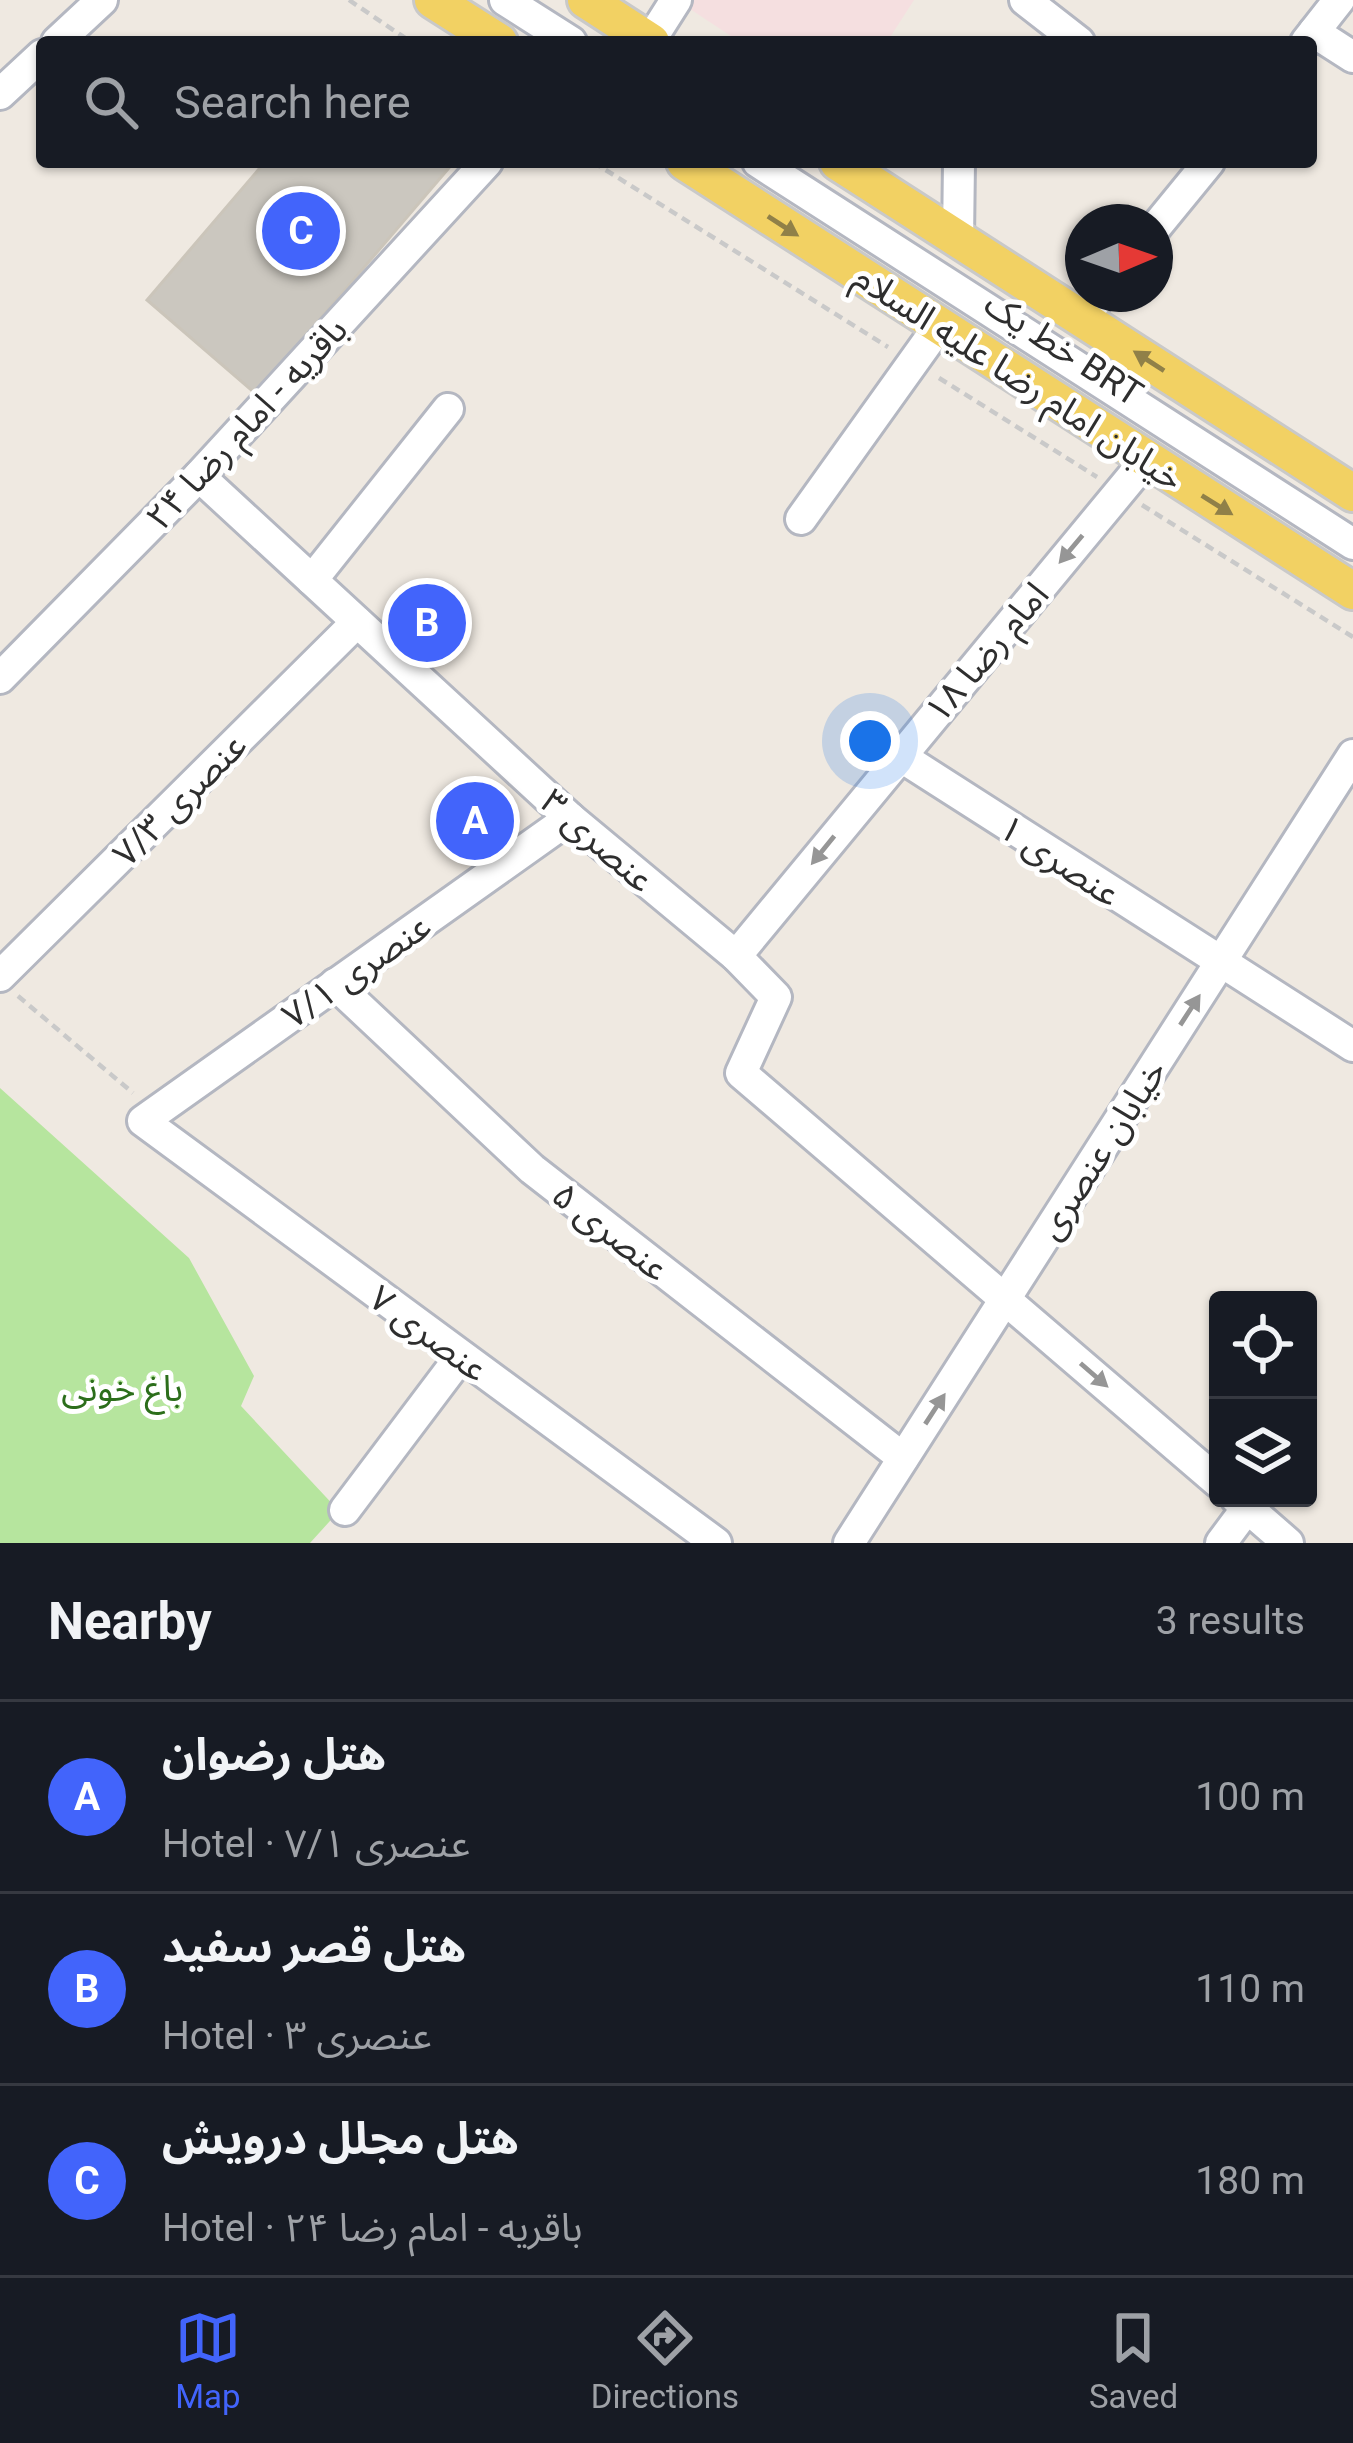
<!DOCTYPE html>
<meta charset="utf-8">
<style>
:root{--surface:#171b24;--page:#20242c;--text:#f1f3f6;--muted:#9ea1a6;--line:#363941;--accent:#4264fb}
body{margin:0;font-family:Roboto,"Noto Sans Arabic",sans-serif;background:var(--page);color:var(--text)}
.controls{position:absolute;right:36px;bottom:36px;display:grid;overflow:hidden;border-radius:12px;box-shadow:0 3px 9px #0004}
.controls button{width:108px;height:108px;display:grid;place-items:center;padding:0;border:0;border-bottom:3px solid var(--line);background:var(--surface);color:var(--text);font:60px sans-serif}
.compass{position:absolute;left:1065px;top:204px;width:108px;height:108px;border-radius:50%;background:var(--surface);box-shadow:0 3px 9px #0004;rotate:88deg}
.you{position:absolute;left:870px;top:741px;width:42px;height:42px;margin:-30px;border:9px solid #fff;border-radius:50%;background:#1a73e8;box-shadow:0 0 0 18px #1a73e833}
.badge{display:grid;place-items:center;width:78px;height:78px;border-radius:50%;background:var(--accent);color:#fff;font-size:39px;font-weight:700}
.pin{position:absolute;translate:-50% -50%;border:6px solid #fff;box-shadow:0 3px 12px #0006}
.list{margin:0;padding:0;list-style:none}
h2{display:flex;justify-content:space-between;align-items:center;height:156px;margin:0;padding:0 48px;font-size:51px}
h2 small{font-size:39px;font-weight:400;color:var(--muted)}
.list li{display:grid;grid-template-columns:78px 1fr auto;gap:36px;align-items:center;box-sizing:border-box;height:192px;padding:0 48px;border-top:3px solid var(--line)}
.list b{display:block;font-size:45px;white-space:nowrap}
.list p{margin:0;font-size:39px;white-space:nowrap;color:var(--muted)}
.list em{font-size:39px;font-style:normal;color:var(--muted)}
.icon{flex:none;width:66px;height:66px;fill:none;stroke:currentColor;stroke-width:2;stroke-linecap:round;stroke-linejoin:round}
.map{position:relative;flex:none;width:1353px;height:1543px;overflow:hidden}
.search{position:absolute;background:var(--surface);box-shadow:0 3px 9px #0004;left:36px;right:36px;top:36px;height:132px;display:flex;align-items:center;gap:30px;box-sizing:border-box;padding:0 42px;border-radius:12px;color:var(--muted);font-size:45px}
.sheet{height:732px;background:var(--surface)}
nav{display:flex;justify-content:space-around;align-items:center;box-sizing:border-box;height:168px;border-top:3px solid var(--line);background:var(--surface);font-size:33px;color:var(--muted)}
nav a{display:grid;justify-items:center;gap:6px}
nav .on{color:var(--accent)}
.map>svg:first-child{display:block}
</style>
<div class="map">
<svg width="1353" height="1543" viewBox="0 0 1353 1543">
<rect width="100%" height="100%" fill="#efe9e1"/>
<path fill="#f5dfe0" d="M687 0H914L887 42H740L684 5Z"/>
<path fill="#b6e59e" d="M0 1088 189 1258 254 1376 241 1406 339 1511 310 1543H0Z"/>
<path fill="#cbc7bf" stroke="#cbc5ba" stroke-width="3" d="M265 162H454L256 394 147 300Z"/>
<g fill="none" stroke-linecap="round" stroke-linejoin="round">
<g stroke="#b4b7c1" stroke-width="36">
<g id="minor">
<path d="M505 0 571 42"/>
<path d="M1025 0 1079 42"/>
<path d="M1314 32 1353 57"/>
<path d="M650 41 676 0"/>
<path d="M57 42 102 0"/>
<path d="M1306 42 1339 0"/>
<path d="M0 94 42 55"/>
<path d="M758 162 1353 544"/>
<path d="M1155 228 1209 162"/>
<path d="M958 239 959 162"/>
<path d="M1082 319 1102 294"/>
<path d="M199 476 570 818 736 956 776 997 741 1073 1218 1482"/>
<path d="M801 519 939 326"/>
<path d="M312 580 448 409"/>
<path d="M0 678 199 476 487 162"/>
<path d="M900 756 1353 1046"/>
<path d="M570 818 143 1121 716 1543"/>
<path d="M736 956 1146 460"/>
<path d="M0 976 357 622"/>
<path d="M335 984 532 1169 903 1458"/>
<path d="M1236 1498 1288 1543"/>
<path d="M345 1510 461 1356"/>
<path d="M849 1543 1353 755"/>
<path d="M1221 1543 1247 1508"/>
</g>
</g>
<g stroke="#c9c9c9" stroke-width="42">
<g id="major">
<path d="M433 0 499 42"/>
<path d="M586 0 651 42"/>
<path d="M685 162 1353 591"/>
<path d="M838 162 1353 493"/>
</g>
</g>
<g stroke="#c9c9c9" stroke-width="4.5" stroke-dasharray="9 6" stroke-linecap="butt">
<path d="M349 0 411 42"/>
<path d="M593 162 888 347"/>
<path d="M939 378 1097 477"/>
<path d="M1142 505 1353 637"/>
<path d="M18 996 133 1093"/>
</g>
<use href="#minor" stroke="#fff" stroke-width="30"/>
<use href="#major" stroke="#f2d163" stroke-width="36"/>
</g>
<defs><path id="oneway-solid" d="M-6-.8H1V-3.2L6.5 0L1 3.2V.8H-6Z" transform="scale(3)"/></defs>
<g fill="#908048">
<use href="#oneway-solid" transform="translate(783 226) rotate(33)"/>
<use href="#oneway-solid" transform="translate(1149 361) rotate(-147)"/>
<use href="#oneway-solid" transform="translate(1217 505) rotate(32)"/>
</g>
<g fill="#969696">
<use href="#oneway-solid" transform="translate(1071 549) rotate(130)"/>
<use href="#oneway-solid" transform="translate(823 850) rotate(129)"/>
<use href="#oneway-solid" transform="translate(1190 1010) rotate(-57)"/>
<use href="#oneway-solid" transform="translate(1094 1375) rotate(41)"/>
<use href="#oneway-solid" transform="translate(935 1409) rotate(-57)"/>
</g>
<g text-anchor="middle" stroke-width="10" stroke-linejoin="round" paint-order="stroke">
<g font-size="36" fill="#2e2e2e" stroke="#fff">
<text transform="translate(1064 348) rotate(33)" y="13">خط یک BRT</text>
<text transform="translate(1019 377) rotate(33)" y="13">خیابان امام رضا علیه السلام</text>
<text transform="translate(246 423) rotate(-47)" y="13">باقریه - امام رضا ۲۴</text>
<text transform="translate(986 652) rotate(-50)" y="13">امام رضا ۱۸</text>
<text transform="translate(179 799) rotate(-45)" y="13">عنصری ۷/۳</text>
<text transform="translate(598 840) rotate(41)" y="13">عنصری ۳</text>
<text transform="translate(1060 860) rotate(33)" y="13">عنصری ۱</text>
<text transform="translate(356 970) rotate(-35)" y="13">عنصری ۷/۱</text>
<text transform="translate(1101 1149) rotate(-57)" y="13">خیابان عنصری</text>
<text transform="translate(611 1231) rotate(38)" y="13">عنصری ۵</text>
<text transform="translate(429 1333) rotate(36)" y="13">عنصری ۷</text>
</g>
<g font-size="36" fill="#2c6e1b" stroke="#fff">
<text x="122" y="1401">باغ خونی</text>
</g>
</g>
</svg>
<div class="controls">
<button><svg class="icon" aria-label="locate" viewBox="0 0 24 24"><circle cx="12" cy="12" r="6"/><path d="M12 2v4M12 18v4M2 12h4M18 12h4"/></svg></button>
<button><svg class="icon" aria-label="layers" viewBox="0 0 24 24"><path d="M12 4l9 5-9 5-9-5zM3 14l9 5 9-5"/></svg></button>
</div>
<svg class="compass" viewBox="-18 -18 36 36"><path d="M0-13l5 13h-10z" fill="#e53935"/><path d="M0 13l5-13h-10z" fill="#9ea1a6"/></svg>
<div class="you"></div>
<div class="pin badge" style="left:475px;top:821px">A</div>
<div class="pin badge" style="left:427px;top:623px">B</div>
<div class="pin badge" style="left:301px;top:231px">C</div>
<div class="search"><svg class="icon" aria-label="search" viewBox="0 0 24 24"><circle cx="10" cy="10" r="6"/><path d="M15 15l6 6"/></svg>Search here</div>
</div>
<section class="sheet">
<h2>Nearby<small>3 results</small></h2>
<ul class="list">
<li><span class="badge">A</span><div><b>هتل رضوان</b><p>Hotel · عنصری ۷/۱</p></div><em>100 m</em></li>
<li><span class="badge">B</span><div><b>هتل قصر سفید</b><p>Hotel · عنصری ۳</p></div><em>110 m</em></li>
<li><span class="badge">C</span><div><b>هتل مجلل درویش</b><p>Hotel · باقریه - امام رضا ۲۴</p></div><em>180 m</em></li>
</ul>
</section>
<nav>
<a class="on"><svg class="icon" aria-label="map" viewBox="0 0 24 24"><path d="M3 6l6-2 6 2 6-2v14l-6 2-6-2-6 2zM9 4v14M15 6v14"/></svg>Map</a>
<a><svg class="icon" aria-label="directions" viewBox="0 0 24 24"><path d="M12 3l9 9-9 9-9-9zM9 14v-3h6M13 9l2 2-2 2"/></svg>Directions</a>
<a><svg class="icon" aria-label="saved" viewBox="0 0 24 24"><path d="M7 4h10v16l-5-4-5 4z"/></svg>Saved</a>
</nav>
